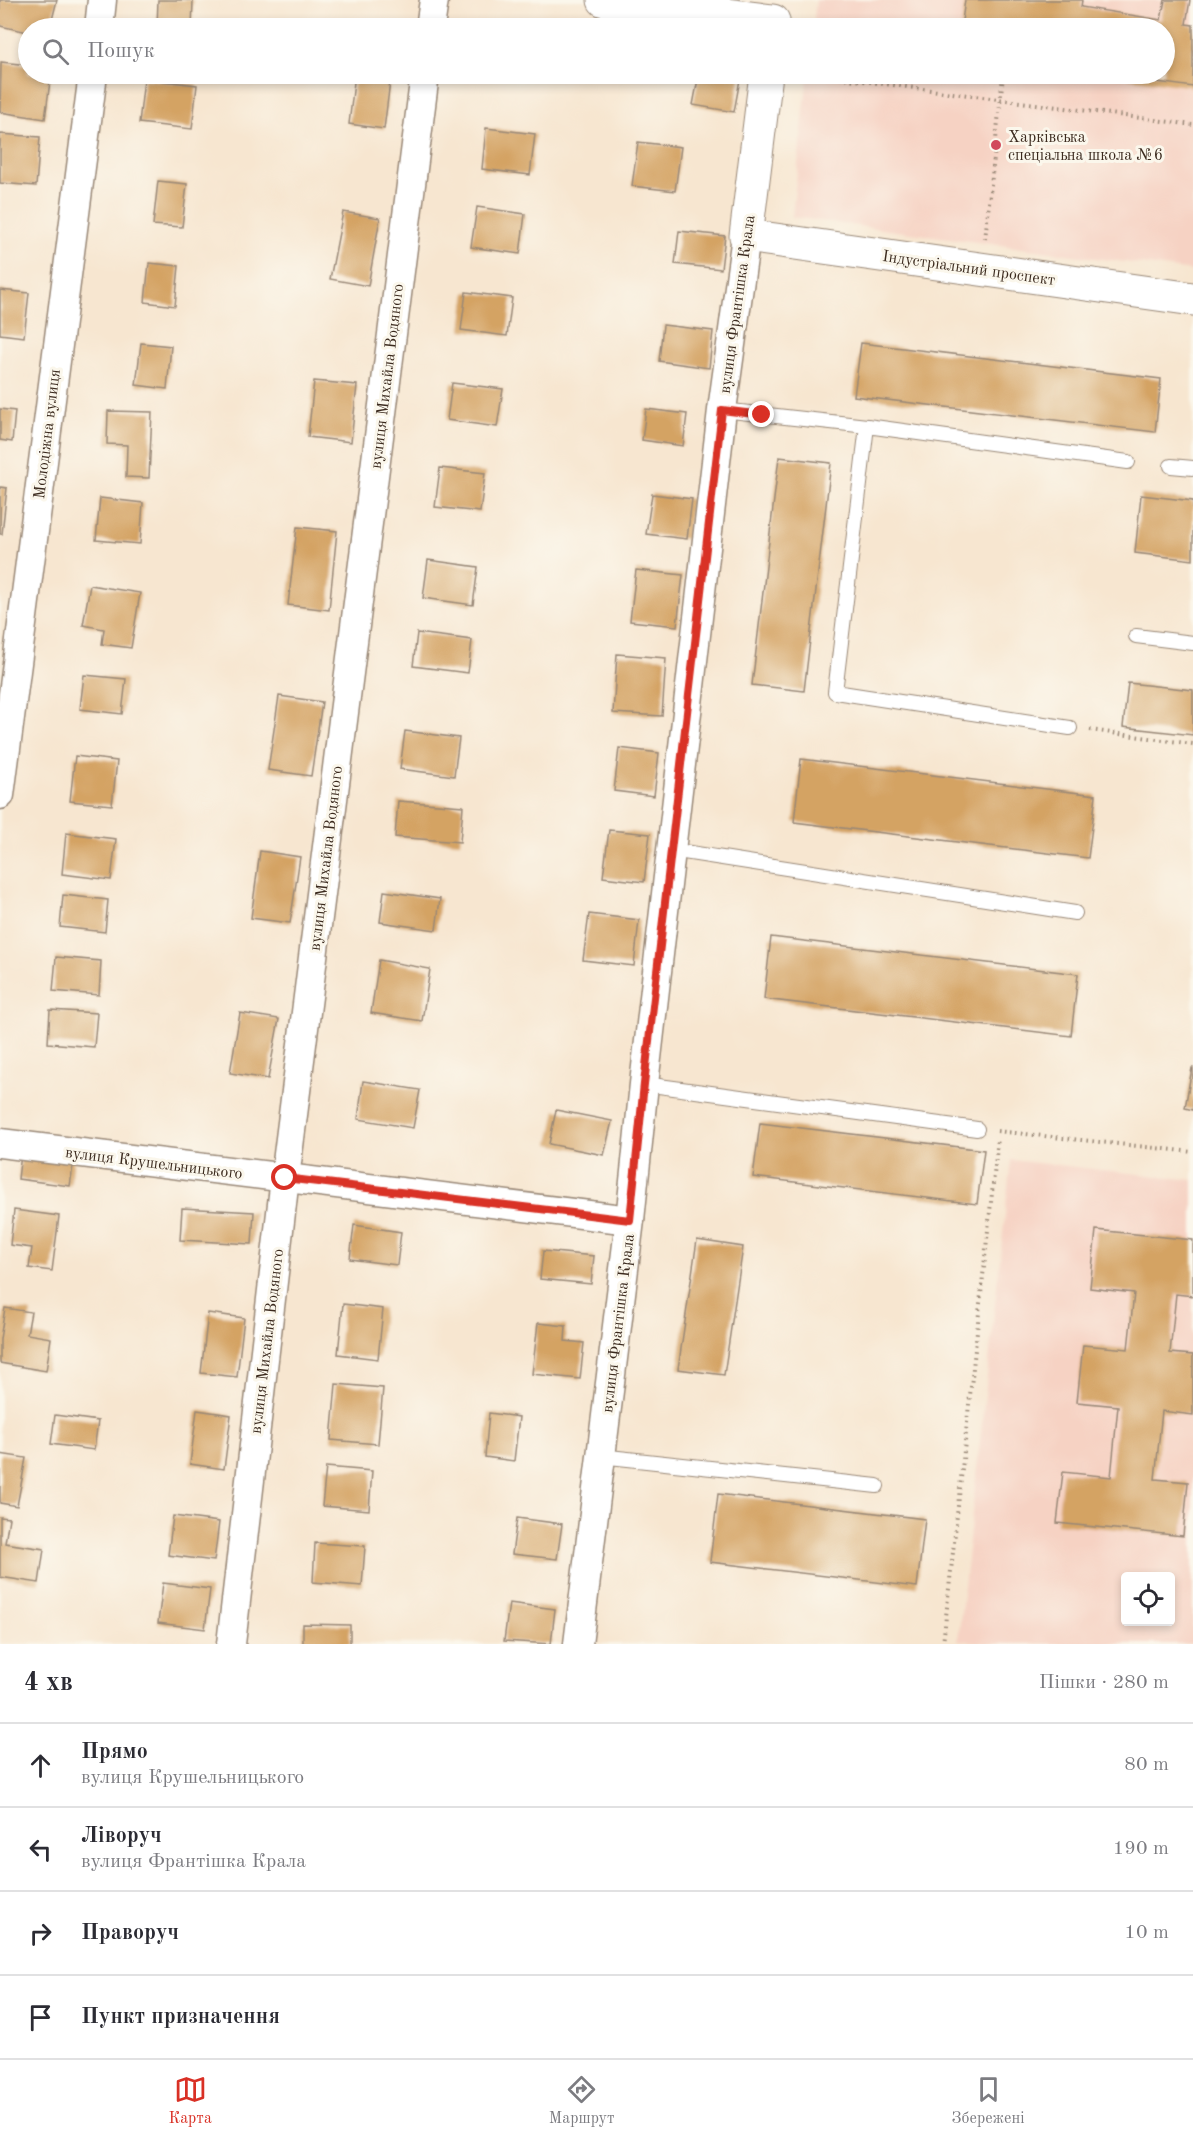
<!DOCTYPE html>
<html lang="uk">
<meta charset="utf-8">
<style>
:root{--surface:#fff;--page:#f7f7f7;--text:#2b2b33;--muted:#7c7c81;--line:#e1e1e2;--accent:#d93025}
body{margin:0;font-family:"Old Standard TT",serif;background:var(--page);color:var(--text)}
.controls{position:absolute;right:18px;bottom:18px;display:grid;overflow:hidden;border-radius:6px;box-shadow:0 3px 9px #0003}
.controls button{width:54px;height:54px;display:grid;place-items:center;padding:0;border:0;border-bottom:2px solid var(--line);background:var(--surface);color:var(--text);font:30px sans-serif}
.stop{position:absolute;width:18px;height:18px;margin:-14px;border:4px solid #d93025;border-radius:50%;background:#fff}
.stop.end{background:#d93025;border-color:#fff;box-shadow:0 2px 6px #0008}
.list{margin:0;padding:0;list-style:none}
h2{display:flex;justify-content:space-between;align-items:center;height:78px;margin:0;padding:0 24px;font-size:26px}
h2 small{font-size:20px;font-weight:400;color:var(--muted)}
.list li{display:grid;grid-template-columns:39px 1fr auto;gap:18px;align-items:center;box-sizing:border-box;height:84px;padding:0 24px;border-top:2px solid var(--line)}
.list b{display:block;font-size:22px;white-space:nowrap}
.list p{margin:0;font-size:20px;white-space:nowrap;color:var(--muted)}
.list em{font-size:20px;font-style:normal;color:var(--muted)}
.icon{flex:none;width:33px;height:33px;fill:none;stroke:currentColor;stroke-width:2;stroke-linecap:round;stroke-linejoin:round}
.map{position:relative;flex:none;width:1193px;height:1644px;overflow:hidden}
.search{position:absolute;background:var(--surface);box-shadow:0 3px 9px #0003;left:18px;right:18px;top:18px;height:66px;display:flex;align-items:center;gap:15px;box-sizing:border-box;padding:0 21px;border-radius:33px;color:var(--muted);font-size:22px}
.sheet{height:414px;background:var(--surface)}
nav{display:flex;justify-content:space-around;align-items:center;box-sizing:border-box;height:84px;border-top:2px solid var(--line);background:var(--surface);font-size:16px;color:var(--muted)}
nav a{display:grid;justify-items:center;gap:3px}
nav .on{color:var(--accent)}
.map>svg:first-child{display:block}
</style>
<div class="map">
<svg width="1193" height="1644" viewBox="0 0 1193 1644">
<rect width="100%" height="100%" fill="#fbf7ec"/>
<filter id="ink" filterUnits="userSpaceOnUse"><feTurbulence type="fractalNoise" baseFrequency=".0167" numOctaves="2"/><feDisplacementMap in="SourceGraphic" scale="12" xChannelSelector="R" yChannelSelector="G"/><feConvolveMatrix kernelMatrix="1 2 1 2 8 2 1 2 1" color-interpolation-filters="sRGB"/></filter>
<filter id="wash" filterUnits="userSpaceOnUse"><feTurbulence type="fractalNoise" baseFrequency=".008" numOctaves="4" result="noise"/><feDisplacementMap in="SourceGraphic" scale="24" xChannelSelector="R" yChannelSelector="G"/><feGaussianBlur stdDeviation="1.35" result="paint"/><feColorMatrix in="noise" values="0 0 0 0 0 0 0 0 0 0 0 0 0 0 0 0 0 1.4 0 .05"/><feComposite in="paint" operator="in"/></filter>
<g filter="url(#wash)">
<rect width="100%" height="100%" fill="#f7e6d0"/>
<g fill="#f6d2c3" fill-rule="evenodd">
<path d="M816 0H1193V271L792 217 808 74H1164V28H813Z"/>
<path d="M1011 1160 1193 1180V1644H993L958 1640ZM1126 1576H1170V1622H1126Z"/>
</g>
<g id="blocks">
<g fill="#d4a364">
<path d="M0 0H57L50 28H28V32L0 26Z"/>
<path d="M158 0H193L192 28H157Z"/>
<path d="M965 0H1082L1081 7 1161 20 1165 0H1190L1186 24 1193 25V87L1106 75 1164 74V28H961Z"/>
<path d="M1 62 28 65V74H51L45 119 0 112Z"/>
<path d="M355 74H391L384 129 349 124Z"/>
<path d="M699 74H741L734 112 693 105Z"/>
<path d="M997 74H1033L1032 80Z"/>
<path d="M144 79 197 85 192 129 139 123Z"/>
<path d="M486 128 535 134 530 175 482 169Z"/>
<path d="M0 134 40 137 36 186 0 183Z"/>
<path d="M638 142 681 147 675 191 632 186Z"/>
<path d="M158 181 187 184 182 227 153 225Z"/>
<path d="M477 207 525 214 520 254 471 247Z"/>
<path d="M343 212 380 218 368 286 330 279Z"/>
<path d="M679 231 725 236 721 269 675 264Z"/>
<path d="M149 263 179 266 175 306 145 302Z"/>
<path d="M0 290 29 293 24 337 0 334Z"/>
<path d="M466 292 512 298 507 336 461 330Z"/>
<path d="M663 325 713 331 709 368 659 361Z"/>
<path d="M141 343 171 346 167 389 136 385Z"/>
<path d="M861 343 1161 379 1155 432 854 396Z"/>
<path d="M314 381 357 385 351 442 308 437Z"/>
<path d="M452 383 503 389 497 427 447 420Z"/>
<path d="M0 409 15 411 12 442 0 440Z"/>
<path d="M646 409 687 414 683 446 642 440Z"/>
<path d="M108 411 152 412 149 478 126 477 127 445 107 444Z"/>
<path d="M779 457 831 463 804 691 752 685Z"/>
<path d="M440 468 485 473 480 512 435 507Z"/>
<path d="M0 487 7 488 2 534H0Z"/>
<path d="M652 494 692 499 687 539 646 534Z"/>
<path d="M1141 495 1193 501V560L1135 553Z"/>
<path d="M100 498 143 503 140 544 96 540Z"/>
<path d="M297 527 337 531 329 610 288 605Z"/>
<path d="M428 560 478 567 473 605 423 598Z"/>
<path d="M636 570 683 575 677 626 630 621Z"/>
<path d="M90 585 140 593 131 648 102 644 104 629 83 625Z"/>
<path d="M417 633 472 640 468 673 413 666Z"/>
<path d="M617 654 666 658 662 716 613 713Z"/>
<path d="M84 675 126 679 122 714 80 709Z"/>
<path d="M1128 683 1193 690V735L1123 727Z"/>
<path d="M279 696 322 702 311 776 268 770Z"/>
<path d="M405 731 459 738 454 776 400 769Z"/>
<path d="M619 748 659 753 654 796 614 791Z"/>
<path d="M75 756 117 761 112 805 70 801Z"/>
<path d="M801 759 1096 795 1088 858 794 822Z"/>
<path d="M398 801 463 806 460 842 395 837Z"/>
<path d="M609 830 650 834 644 882 603 877Z"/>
<path d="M66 833 116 839 111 880 62 874Z"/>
<path d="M260 851 300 857 290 923 251 918Z"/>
<path d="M384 891 440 899 436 930 380 922Z"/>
<path d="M63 895 108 900 105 932 60 927Z"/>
<path d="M589 914 639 920 634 966 583 960Z"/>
<path d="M771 937 1078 974 1071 1036 764 999Z"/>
<path d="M56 957 101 961 99 995 53 991Z"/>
<path d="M379 960 430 969 422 1021 371 1013Z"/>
<path d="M50 1010 97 1013 94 1047 48 1043Z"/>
<path d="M240 1013 279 1019 268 1079 230 1073Z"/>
<path d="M1192 1068H1193V1110L1185 1108Z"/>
<path d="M363 1081 420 1090 413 1128 358 1119Z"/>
<path d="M556 1110 612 1121 604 1155 549 1144Z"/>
<path d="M760 1123 984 1150 977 1204 753 1177Z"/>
<path d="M22 1146 75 1153 70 1186 18 1179Z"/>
<path d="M182 1208 254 1212 252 1244 180 1240Z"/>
<path d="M14 1210 59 1216 52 1271 29 1268 32 1248 10 1245Z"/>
<path d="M354 1225 401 1232 397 1265 350 1259Z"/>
<path d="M1096 1230 1193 1240V1296L1176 1294 1170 1353 1193 1355V1415L1162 1411 1155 1479 1188 1482 1183 1536 1057 1523 1063 1472 1111 1477 1118 1406 1077 1402 1083 1345 1128 1349 1134 1293 1090 1288Z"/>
<path d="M697 1240 743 1247 724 1375 678 1369Z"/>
<path d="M543 1251 594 1256 591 1284 540 1279Z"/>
<path d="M343 1304 383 1309 378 1359 338 1354Z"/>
<path d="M5 1308 31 1312 27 1334 51 1338 46 1371 0 1363V1339Z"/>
<path d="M208 1313 244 1318 237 1377 201 1373Z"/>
<path d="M538 1323 566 1326 565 1341 584 1343 580 1379 532 1374Z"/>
<path d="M336 1384 383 1388 378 1444 331 1440Z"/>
<path d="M197 1410 231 1415 224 1469 190 1464Z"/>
<path d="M489 1413 519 1417 514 1461 485 1457Z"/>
<path d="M55 1415 98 1421 94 1450 51 1444Z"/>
<path d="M0 1454 26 1458 17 1506 0 1503Z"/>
<path d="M326 1467 372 1471 369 1510 322 1506Z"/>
<path d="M718 1494 925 1519 917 1587 710 1562Z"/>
<path d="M173 1516 219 1522 214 1561 168 1555Z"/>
<path d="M0 1517 9 1518 5 1543 44 1549 39 1583 0 1577Z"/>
<path d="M517 1518 562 1524 557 1559 512 1554Z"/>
<path d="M315 1543 365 1546 362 1586 313 1582Z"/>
<path d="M163 1583 210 1589 205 1629 158 1623Z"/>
<path d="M509 1603 555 1609 551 1644 504 1641Z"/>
<path d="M303 1624 350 1625V1644H303Z"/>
</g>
</g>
</g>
<g filter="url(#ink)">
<use href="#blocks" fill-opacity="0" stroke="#987" stroke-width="1.5"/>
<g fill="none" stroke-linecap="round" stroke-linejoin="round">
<g stroke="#987" stroke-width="16">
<g id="service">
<path d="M722 410 867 426 1128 462"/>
<path d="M867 426 835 692 1070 728"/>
<path d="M1171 466 1193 468"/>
<path d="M1136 636 1193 643"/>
<path d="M671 850 1075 913"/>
<path d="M644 1084 977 1129"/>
<path d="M600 1456 877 1486"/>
</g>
</g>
<g stroke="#987" stroke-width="31">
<g id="minor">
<path d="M99 28 102 0"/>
<path d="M430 28 434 0"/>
<path d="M0 795 93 74"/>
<path d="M0 1143 630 1220"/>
<path d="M231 1644 285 1178 425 74"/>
<path d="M578 1644 630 1220 644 1084 722 410 746 236"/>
</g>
</g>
<g stroke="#987" stroke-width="35">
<g id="tertiary">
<path d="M604 0 773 21"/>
<path d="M766 74 746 236 1193 299"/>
</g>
</g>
<g stroke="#987" stroke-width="4" stroke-dasharray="1.5 4.5" stroke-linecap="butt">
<path d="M810 74 1193 125"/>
<path d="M985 239 1003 76"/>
<path d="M1090 730 1193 744"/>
<path d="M997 1131 1193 1152"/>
<path d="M943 1644 998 1138"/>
</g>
<use href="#service" stroke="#fff" stroke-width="14"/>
<use href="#minor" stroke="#fff" stroke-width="28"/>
<use href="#tertiary" stroke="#fff" stroke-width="33"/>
</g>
</g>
<g fill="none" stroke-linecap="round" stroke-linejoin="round" filter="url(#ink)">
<path stroke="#d93025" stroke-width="8" d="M285 1178 630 1220 644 1084 722 410 762 415"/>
</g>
<circle fill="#d1495b" stroke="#fbf7ec" stroke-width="2" cx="996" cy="145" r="6"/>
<g text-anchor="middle" stroke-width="6" stroke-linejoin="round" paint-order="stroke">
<g font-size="16" fill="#3b2a1e" stroke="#fbf7ec" text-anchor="start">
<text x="1008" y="142">Харківська<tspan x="1008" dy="18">спеціальна школа №6</tspan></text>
</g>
<g font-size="16" fill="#3b2a1e" stroke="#fbf7ec">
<text transform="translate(969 267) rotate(8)" y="6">Індустріальний проспект</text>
<text transform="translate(736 304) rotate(-82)" y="6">вулиця Франтішка Крала</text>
<text transform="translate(386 376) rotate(-83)" y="6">вулиця Михайла Водяного</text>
<text transform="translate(46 434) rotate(-83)" y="6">Молодіжна вулиця</text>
<text transform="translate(325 858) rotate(-83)" y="6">вулиця Михайла Водяного</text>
<text transform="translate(154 1162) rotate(7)" y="6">вулиця Крушельницького</text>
<text transform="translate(617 1323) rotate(-83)" y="6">вулиця Франтішка Крала</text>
<text transform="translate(266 1341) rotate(-83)" y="6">вулиця Михайла Водяного</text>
</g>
</g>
</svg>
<div class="controls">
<button><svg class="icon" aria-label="locate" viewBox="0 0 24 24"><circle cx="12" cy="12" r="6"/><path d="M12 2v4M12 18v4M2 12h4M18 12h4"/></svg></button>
</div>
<div class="stop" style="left:285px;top:1178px"></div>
<div class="stop end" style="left:762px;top:415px"></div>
<div class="search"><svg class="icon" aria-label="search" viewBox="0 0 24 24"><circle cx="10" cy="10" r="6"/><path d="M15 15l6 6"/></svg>Пошук</div>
</div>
<section class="sheet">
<h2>4 хв<small>Пішки · 280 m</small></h2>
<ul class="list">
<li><svg class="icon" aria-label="ahead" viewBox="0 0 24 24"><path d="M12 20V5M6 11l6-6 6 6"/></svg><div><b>Прямо</b><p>вулиця Крушельницького</p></div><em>80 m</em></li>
<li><svg class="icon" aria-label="left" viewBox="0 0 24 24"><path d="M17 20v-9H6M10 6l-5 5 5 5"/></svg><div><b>Ліворуч</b><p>вулиця Франтішка Крала</p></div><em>190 m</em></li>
<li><svg class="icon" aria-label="right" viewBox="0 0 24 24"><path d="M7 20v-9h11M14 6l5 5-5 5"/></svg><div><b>Праворуч</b></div><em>10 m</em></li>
<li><svg class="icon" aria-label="arrive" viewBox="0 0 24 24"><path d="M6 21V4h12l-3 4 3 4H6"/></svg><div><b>Пункт призначення</b></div></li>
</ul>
</section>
<nav>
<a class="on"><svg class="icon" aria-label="map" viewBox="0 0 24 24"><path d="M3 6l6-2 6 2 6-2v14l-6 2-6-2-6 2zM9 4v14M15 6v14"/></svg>Карта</a>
<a><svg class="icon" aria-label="directions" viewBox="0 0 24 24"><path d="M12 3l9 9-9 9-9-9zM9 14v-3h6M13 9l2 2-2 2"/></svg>Маршрут</a>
<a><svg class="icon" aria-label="saved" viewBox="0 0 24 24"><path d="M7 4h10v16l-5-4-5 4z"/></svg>Збережені</a>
</nav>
